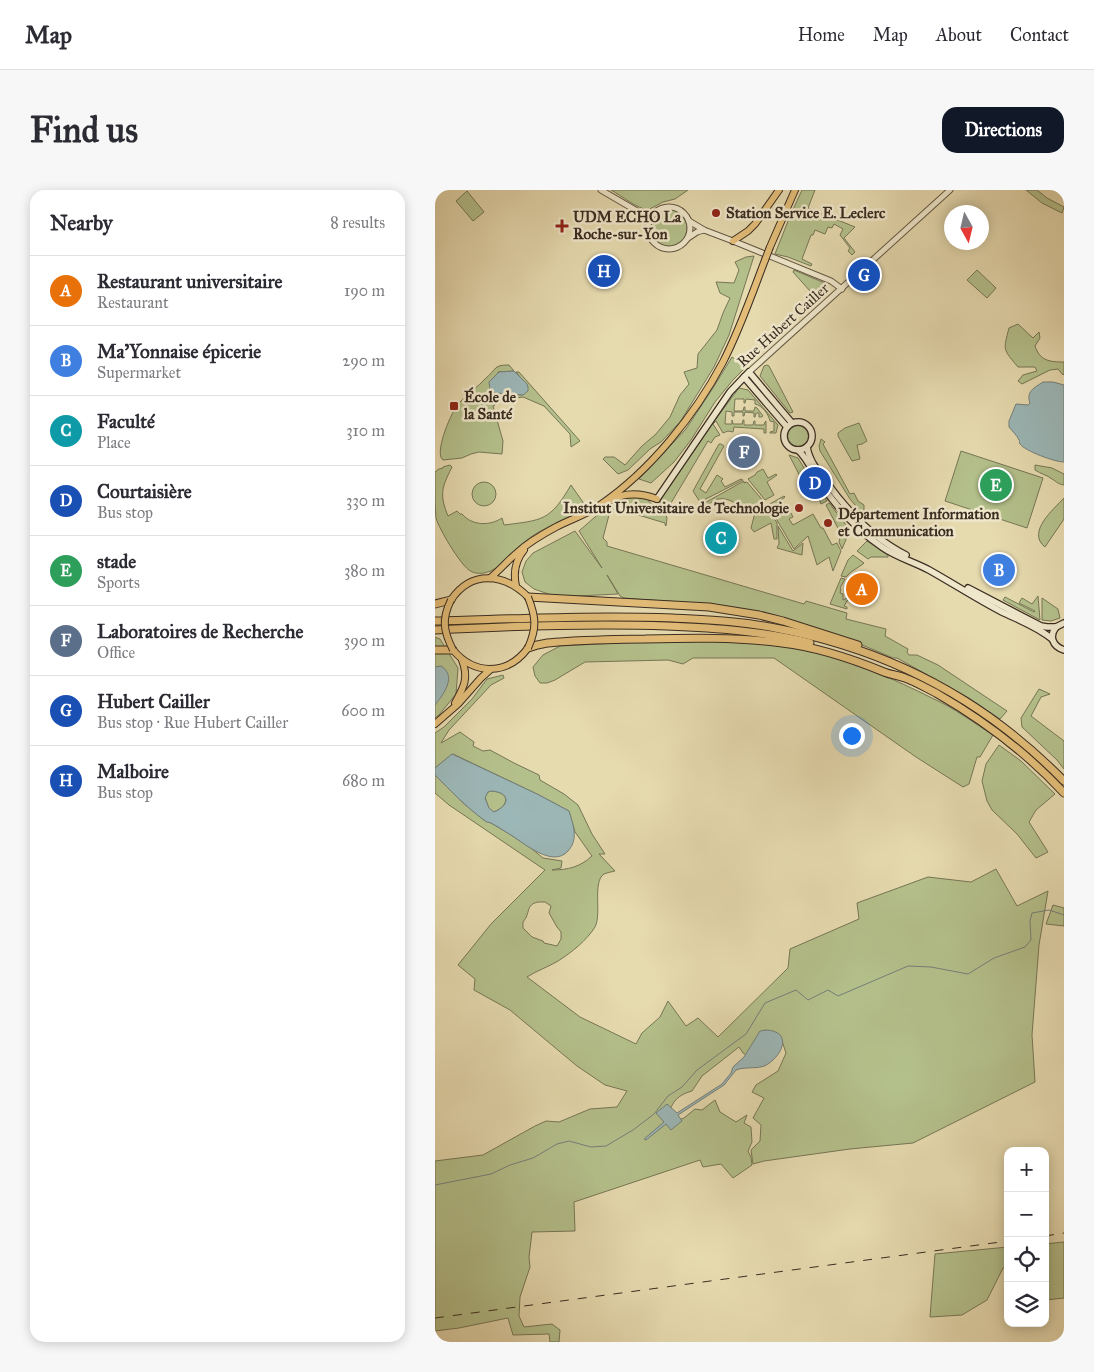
<!DOCTYPE html>
<meta charset="utf-8">
<style>
:root{--surface:#fff;--page:#f7f7f7;--text:#2b2b33;--muted:#7c7c81;--line:#e1e1e2;--accent:#111827}
body{margin:0;font-family:"IM FELL Great Primer",serif;background:var(--page);color:var(--text)}
.controls{position:absolute;right:15px;bottom:15px;display:grid;overflow:hidden;border-radius:10px;box-shadow:0 2px 12px #0003}
.controls button{width:45px;height:45px;display:grid;place-items:center;padding:0;border:0;border-bottom:1px solid var(--line);background:var(--surface);color:var(--text);font:25px sans-serif}
.compass{position:absolute;left:509px;top:15px;width:45px;height:45px;border-radius:50%;background:var(--surface);box-shadow:0 2px 12px #0003;rotate:172deg}
.you{position:absolute;left:416px;top:545px;width:18px;height:18px;margin:-12px;border:4px solid #fff;border-radius:50%;background:#1a73e8;box-shadow:0 0 0 8px #1a73e833}
.badge{display:grid;place-items:center;width:32px;height:32px;border-radius:50%;background:var(--accent);color:#fff;font-size:16px;font-weight:700}
.pin{position:absolute;translate:-50% -50%;border:2px solid #fff;box-shadow:0 1px 5px #0006}
.list{margin:0;padding:0;list-style:none}
h2{display:flex;justify-content:space-between;align-items:center;height:65px;margin:0;padding:0 20px;font-size:21px}
h2 small{font-size:16px;font-weight:400;color:var(--muted)}
.list li{display:grid;grid-template-columns:32px 1fr auto;gap:15px;align-items:center;box-sizing:border-box;height:70px;padding:0 20px;border-top:1px solid var(--line)}
.list b{display:block;font-size:19px;white-space:nowrap}
.list p{margin:0;font-size:16px;white-space:nowrap;color:var(--muted)}
.list em{font-size:16px;font-style:normal;color:var(--muted)}
.icon{flex:none;width:28px;height:28px;fill:none;stroke:currentColor;stroke-width:2;stroke-linecap:round;stroke-linejoin:round}
.map{position:relative;flex:none;width:629px;height:1152px;overflow:hidden;border-radius:15px}
header{display:flex;align-items:center;gap:30px;box-sizing:border-box;height:70px;padding:0 25px;background:var(--surface);border-bottom:1px solid var(--line)}
header strong{font-size:24px}
nav{display:flex;gap:28px;margin-inline-start:auto;font-size:18px}
.intro{display:flex;align-items:center;justify-content:space-between;box-sizing:border-box;height:120px;padding:0 30px}
h1{margin:0;font-size:35px}
.button{padding:12px 22px;border-radius:15px;background:var(--accent);color:#fff;font-size:18px;font-weight:700}
main{display:flex;gap:30px;padding:0 30px}
aside{flex:1;background:var(--surface);border-radius:15px;box-shadow:0 2px 12px #0003}
.map>svg:first-child{display:block}
</style>
<header>
<strong>Map</strong>
<nav><a>Home</a><a>Map</a><a>About</a><a>Contact</a></nav>
</header>
<div class="intro"><h1>Find us</h1><a class="button">Directions</a></div>
<main>
<aside>
<h2>Nearby<small>8 results</small></h2>
<ul class="list">
<li><span class="badge" style="background:#e8710a">A</span><div><b>Restaurant universitaire</b><p>Restaurant</p></div><em>190 m</em></li>
<li><span class="badge" style="background:#3f7fe0">B</span><div><b>Ma'Yonnaise épicerie</b><p>Supermarket</p></div><em>290 m</em></li>
<li><span class="badge" style="background:#0f9aa8">C</span><div><b>Faculté</b><p>Place</p></div><em>310 m</em></li>
<li><span class="badge" style="background:#1a4fb4">D</span><div><b>Courtaisière</b><p>Bus stop</p></div><em>330 m</em></li>
<li><span class="badge" style="background:#2e9e5b">E</span><div><b>stade</b><p>Sports</p></div><em>380 m</em></li>
<li><span class="badge" style="background:#5c6f8a">F</span><div><b>Laboratoires de Recherche</b><p>Office</p></div><em>390 m</em></li>
<li><span class="badge" style="background:#1a4fb4">G</span><div><b>Hubert Cailler</b><p>Bus stop · Rue Hubert Cailler</p></div><em>600 m</em></li>
<li><span class="badge" style="background:#1a4fb4">H</span><div><b>Malboire</b><p>Bus stop</p></div><em>680 m</em></li>
</ul>
</aside>
<div class="map">
<svg width="629" height="1152" viewBox="0 0 629 1152">
<rect width="100%" height="100%" fill="#e6daaf"/>
<filter id="stains"><feTurbulence type="fractalNoise" baseFrequency=".004" numOctaves="4"/><feColorMatrix values="0 0 0 0 .2 0 0 0 0 .09 0 0 0 0 .02 0 0 0 .5 -.17"/></filter>
<radialGradient id="worn" r=".72"><stop offset=".6" stop-color="#630" stop-opacity="0"/><stop offset="1" stop-color="#630" stop-opacity=".3"/></radialGradient>
<g fill="#b4c08b" stroke="#767656" fill-rule="evenodd">
<path d="M176 0H253L240 9 228 12 213 20C201 18 187 6 176 0Z"/>
<path d="M367 0H380L373 18 420 37 409 48 420 62 417 65 413 61 415 58 405 45 408 39 399 34 397 38 393 37 390 44 380 40 378 45H376L367 69 377 74 376 76 353 67 340 64 355 26Z"/>
<path d="M591 0H602L612 8 629 17 627 23 607 13Z"/>
<path d="M32 1 49 22 38 31 21 11Z"/>
<circle cx="233" cy="38" r="19"/>
<path d="M319 66 294 145 279 177 245 232 226 252 215 259 193 280 183 284 168 269 170 267H179L190 275 207 256 221 244 235 227 245 205 254 194 249 182 262 178 263 164 282 140 288 123 295 108 285 103 281 92 299 93 304 80 300 72 311 67Z"/>
<path d="M359 80 392 94 391 96 394 99 393 103 384 111 358 82Z"/>
<path d="M542 80 561 98 552 108 532 90Z"/>
<path d="M583 134 598 148 604 142 605 148 600 156C605 171 615 172 629 172V184L628 185 623 179 615 180 587 194 583 191 588 185 602 181 600 177H583C568 159 568 161 574 138Z"/>
<path d="M297 167 305 173 308 171 312 176 298 190 280 212 256 250 239 272 216 293 204 289 251 239 278 198Z"/>
<path d="M74 175 79 181 63 182 60 203 87 205 93 197 81 182H84L145 251 136 257 135 244 109 216 88 207 60 211V215L58 216 68 251 67 264 44 262 36 264 27 268 8 270 7 269C0 261 16 221 25 212 33 203 43 197 51 188 55 185 58 180 62 177 65 175 70 175 74 175Z"/>
<path d="M332 175 334 176 358 222 355 223 325 186 329 176Z"/>
<path d="M304 198 313 200 343 235 341 243H335V242L339 241V232L335 231C334 225 327 215 320 214V210L311 209 310 213H309V209H300L299 221H308L309 217H310V221H319L320 217 322 218 328 226 326 227H324V223H321L320 227H319V223L310 222 309 226H308V222H299V226H297V222L291 221 290 234H297V230L298 234H307L308 230H309V235H318L319 231H320V235H329L330 232 331 231V243H329V239L299 237 298 242 293 241 288 243 281 231 278 234 285 245 280 247 276 253 273 251 233 318 226 315 225 312 227 307 280 230Z"/>
<path d="M424 233 432 251 427 254 422 255 425 269 417 271 403 246V243L410 238Z"/>
<circle cx="363" cy="246" r="11"/>
<path d="M386 249 390 252 388 254 415 304 419 303 423 311 429 315V321L426 322 415 309 385 261 384 256Z"/>
<path d="M284 254H286L289 256 265 299 271 303 282 285 288 289 286 291 290 297 306 289 308 290 265 312 258 301Z"/>
<path d="M526 261 608 288 592 338 510 311Z"/>
<path d="M354 265 363 268 374 286 367 290Z"/>
<path d="M15 275 17 277C7 297 4 304 13 326L22 321 25 324H27C37 336 55 336 67 328L69 335C108 330 115 331 136 295L152 318C131 330 107 337 88 353 75 363 66 380 49 383 43 384 38 383 34 380 25 374 4 339 1 328 0 320 0 293 0 282L4 279 8 278V277Z"/>
<path d="M600 275 617 278 629 284V295C623 294 622 292 617 289 612 285 606 284 600 280Z"/>
<path d="M328 279 333 288 341 284 342 285 332 292 339 305 330 310 313 289 320 285 322 282Z"/>
<path d="M309 291V293L312 292 329 312 309 321C303 314 293 307 283 309 278 310 273 315 268 318L266 315Z"/>
<path d="M378 291 392 311 386 314 383 307 374 310 367 299 364 300V299Z"/>
<circle cx="49" cy="304" r="12"/>
<path d="M196 306 212 309 218 316 230 322 232 328 231 336 230 335V333L183 319 174 325 168 348 172 352V356L369 414 371 411 412 423 411 429 451 439 450 446 473 459 472 462 474 465H482L503 475 572 521 565 529 534 508 462 468H458C414 449 370 432 323 422 280 412 233 412 189 408L185 406 172 385 183 404 122 407 99 399 90 392 87 382 91 371 98 363 140 341 167 378 144 341C159 328 176 311 196 306Z"/>
<path d="M349 306 350 307 345 311 352 325 356 323 358 327 354 329 358 335 378 324 386 338H388L397 355 402 353 406 361 398 381 394 367 382 375 373 346 359 359 333 315Z"/>
<path d="M629 308V329L610 357C591 342 619 319 629 308Z"/>
<path d="M394 313 415 340 407 359 404 352 405 347 407 346 391 315Z"/>
<path d="M330 314 342 333V349H339L336 333 319 342 316 338 321 319Z"/>
<path d="M343 336 358 361 368 353 367 365 342 358 344 354Z"/>
<path d="M432 351 453 365V367H436L433 369 422 361Z"/>
<path d="M418 365 429 373 428 374 416 382 411 387 406 386 413 370Z"/>
<path d="M406 388 410 389 405 398 406 399 405 403 408 404V410L416 406 415 409 412 411 409 416 412 417V419L395 414Z"/>
<path d="M603 406 605 430 568 410 570 407 599 422 600 421 584 413 587 408 597 414Z"/>
<path d="M607 408 623 419 625 428 616 431 607 430Z"/>
<path d="M0 447 5 449 23 478 21 504 4 525 0 528Z"/>
<path d="M272 451C306 453 341 453 374 461 418 471 459 489 499 509 519 518 539 533 558 545L545 567H542L534 594 528 597 481 567 339 468H258L248 474 233 470 150 472 120 490 112 493H105L100 486 98 477 108 465 125 456 202 452Z"/>
<path d="M68 485 69 488 56 495 14 540 6 553 25 542 39 552 38 556 48 561 55 560 79 573 104 585 105 590 129 604 143 615 157 644 170 664H164L180 681C176 682 171 683 169 684 157 692 167 724 160 737 152 750 136 763 123 771 113 777 101 781 92 787L145 827 201 854 207 843 225 827 233 811 251 836 263 828 283 847 353 778 355 759 424 729 422 713 493 687 536 692 561 679 582 716 613 701 604 755 597 845 600 892 478 953 415 959 329 971 318 974 316 960 325 951 326 935 318 928 329 908 317 902 321 895 343 881 351 863 345 845 329 840 317 857 314 867 308 863 304 857 267 886 257 901C240 906 237 913 232 929L236 933 249 928 260 919 267 920 280 910 285 922 301 932 312 925 309 933 316 937 317 952 313 961 316 967 317 975 298 988 286 974 268 977 265 970 139 1012 140 1041 97 1042 94 1067 95 1077 85 1107 84 1126 89 1137 117 1134 125 1140 124 1152H115L114 1144 78 1145 73 1128 24 1138 0 1141V971L48 965 100 936 111 931 124 932 155 919 182 917 192 901 170 895 142 876 75 820 39 800 40 789 23 775 56 734 110 680 14 615 0 603V585L27 612 50 631 56 633 76 645 97 659 108 668 127 671 126 678 117 680C133 680 145 677 157 666L140 642 134 621 102 604 18 564 0 578V543L9 537 37 509 52 489ZM103 712H110L116 716 114 723 122 737 126 742V749L122 756 109 753 108 751 97 747 88 738V732C96 723 90 715 103 712Z"/>
<path d="M604 499 615 504 606 507 596 526 629 551V579L622 570 587 537 586 528Z"/>
<path d="M564 555 586 571 620 604 601 620 594 632 613 662 601 668 582 644 557 620 552 611 547 591 551 574Z"/>
<path d="M56 601C75 602 75 615 59 622L54 619 50 607 53 602Z"/>
<path d="M618 715 629 718V736L611 734Z"/>
<path d="M629 1052V1108L610 1110V1054Z"/>
<path d="M573 1057V1077L568 1078 552 1110 527 1125 495 1127 500 1064Z"/>
</g>
<g fill="#9cb7b7" stroke="#747f7b" fill-rule="evenodd">
<path d="M79 181 92 194 93 197V201L88 205 60 203 55 199 54 192 64 182Z"/>
<path d="M608 192H618L629 195V272C620 272 590 261 585 254 584 252 585 251 584 250 582 245 577 241 574 237V231L581 214 593 215 595 213C591 201 599 198 608 192Z"/>
<path d="M6 476C22 486 9 504 0 515V477Z"/>
<path d="M17 564 102 604 134 621C138 635 144 649 133 661 118 678 90 654 76 645 69 641 62 636 56 633 50 631 53 633 49 630 31 617 16 601 0 585V578ZM56 601C75 602 76 615 59 622L54 618 50 608 53 602Z"/>
<path d="M332 840C357 842 348 864 333 874 325 880 311 876 301 880L289 895 243 925 247 931 236 940 231 934 211 950 209 949 229 932 221 923 232 914 242 923 287 894 296 883 298 877 309 867 325 841Z"/>
</g>
<g fill="none" stroke-linecap="round" stroke-linejoin="round">
<path stroke="#747f7b" stroke-width="1" d="M0 995 56 984 75 975 98 968 122 954 134 951 156 957 171 956 198 940 219 924 233 906 247 897 262 880 311 844 330 813 361 800 373 810 393 800 403 806 473 776 496 777 533 784 559 768 590 757 596 750 595 731 597 723 614 720 629 725"/>
<g stroke="#645844" stroke-width="7">
<g id="tertiary">
<path d="M166 0 214 28"/>
<circle cx="234" cy="38" r="21"/>
<path d="M254 31 269 40 298 51 396 91 407 99"/>
<path d="M253 48 262 42 269 40"/>
<path d="M314 182 515 0"/>
</g>
</g>
<g stroke="#392c21" stroke-width="8">
<g id="secondary">
<path d="M309 187 352 237"/>
<circle cx="363" cy="246" r="14"/>
<path d="M372 257C374 270 382 280 390 290 412 321 437 348 471 365"/>
<path d="M363 260C373 269 378 283 386 294 403 319 422 340 447 357 461 367 479 372 494 380 519 394 542 409 567 422 584 430 603 437 617 449"/>
<path d="M222 309 295 202 314 182 357 233"/>
<path d="M533 398 606 436 612 437H621"/>
<path d="M629 433 621 437C614 446 617 456 629 460"/>
</g>
</g>
<g stroke="#392c21" stroke-width="8">
<g id="primary">
<path d="M298 51 313 41 320 34 344 0"/>
<path d="M335 57 360 0"/>
<path d="M176 310C191 302 206 303 222 309"/>
<path d="M55 388C65 380 73 370 83 362 94 352 108 344 121 337 136 329 151 325 165 315 215 281 260 225 288 172 305 139 317 104 330 70"/>
<path d="M81 396C78 382 80 371 89 360"/>
<path d="M16 410C36 380 69 383 93 407"/>
<path d="M18 460C40 486 73 485 93 458"/>
<path d="M20 513C29 497 34 488 27 470"/>
<path d="M0 534 23 514 46 488 56 479"/>
</g>
</g>
<g stroke="#392c21" stroke-width="9">
<g id="trunk">
<path d="M93 407 274 417 324 425 348 431 423 455"/>
<path d="M0 414 16 410"/>
<path d="M0 431C79 429 159 425 238 428 272 430 306 431 340 438 452 459 549 509 629 591"/>
<path d="M0 440C77 436 154 433 232 436 280 438 328 441 375 453"/>
<path d="M93 458C108 452 123 452 138 451 162 450 186 449 210 449 255 448 302 447 347 453 382 457 415 468 449 482 456 485 463 485 470 488 481 492 491 498 501 503 548 530 592 563 629 603"/>
<path d="M0 460H18"/>
</g>
</g>
<use href="#tertiary" stroke="#efe7cb" stroke-width="5"/>
<use href="#secondary" stroke="#efe7cb" stroke-width="5.5"/>
<use href="#primary" stroke="#e3bd78" stroke-width="6"/>
<use href="#trunk" stroke="#e3bd78" stroke-width="7"/>
<g stroke="#392c21" stroke-width="1" stroke-dasharray="9 9" stroke-linecap="butt">
<path d="M610 1046 629 1043"/>
<path d="M0 1128 573 1051"/>
</g>
<g stroke="#392c21" stroke-width="8" stroke-linecap="butt">
<g id="primary-bridge">
<path d="M330 70 335 57"/>
<path d="M93 407C101 427 102 438 93 458"/>
<path d="M16 410C6 430 9 442 18 460"/>
</g>
</g>
<use href="#primary-bridge" stroke="#e3bd78" stroke-width="6"/>
</g>
<g fill="#8f2418" stroke="#efe7cb" stroke-width="2">
<circle cx="281" cy="23" r="5"/>
<path d="M124.5 28.5h5v5h5v5h-5v5h-5v-5h-5v-5h5z"/>
<rect x="14" y="211" width="10" height="10" rx="2.5"/>
<circle cx="364" cy="318" r="5"/>
<circle cx="393" cy="333" r="5"/>
</g>
<g text-anchor="middle" stroke-width="5" stroke-linejoin="round" paint-order="stroke">
<g font-size="15" font-weight="bold" fill="#392c21" stroke="#efe7cb" text-anchor="start">
<text x="291" y="28">Station Service E. Leclerc</text>
<text x="138" y="32">UDM ECHO La<tspan x="138" dy="17">Roche-sur-Yon</tspan></text>
<text x="29" y="212">École de<tspan x="29" dy="17">la Santé</tspan></text>
<text x="354" y="323" text-anchor="end">Institut Universitaire de Technologie</text>
<text x="403" y="329">Département Information<tspan x="403" dy="17">et Communication</tspan></text>
</g>
<g font-size="15" fill="#392c21" stroke="#efe7cb">
<text transform="translate(348 135) rotate(-42)" y="5">Rue Hubert Cailler</text>
</g>
</g>
<rect width="100%" height="100%" filter="url(#stains)"/>
<rect width="100%" height="100%" fill="url(#worn)"/>
</svg>
<div class="controls">
<button>+</button>
<button>−</button>
<button><svg class="icon" aria-label="locate" viewBox="0 0 24 24"><circle cx="12" cy="12" r="6"/><path d="M12 2v4M12 18v4M2 12h4M18 12h4"/></svg></button>
<button><svg class="icon" aria-label="layers" viewBox="0 0 24 24"><path d="M12 4l9 5-9 5-9-5zM3 14l9 5 9-5"/></svg></button>
</div>
<svg class="compass" viewBox="-18 -18 36 36"><path d="M0-13l5 13h-10z" fill="#e53935"/><path d="M0 13l5-13h-10z" fill="#7c7c81"/></svg>
<div class="you"></div>
<div class="pin badge" style="left:427px;top:399px;background:#e8710a">A</div>
<div class="pin badge" style="left:564px;top:380px;background:#3f7fe0">B</div>
<div class="pin badge" style="left:286px;top:348px;background:#0f9aa8">C</div>
<div class="pin badge" style="left:380px;top:293px;background:#1a4fb4">D</div>
<div class="pin badge" style="left:561px;top:295px;background:#2e9e5b">E</div>
<div class="pin badge" style="left:309px;top:262px;background:#5c6f8a">F</div>
<div class="pin badge" style="left:429px;top:85px;background:#1a4fb4">G</div>
<div class="pin badge" style="left:169px;top:81px;background:#1a4fb4">H</div>
</div>
</main>
